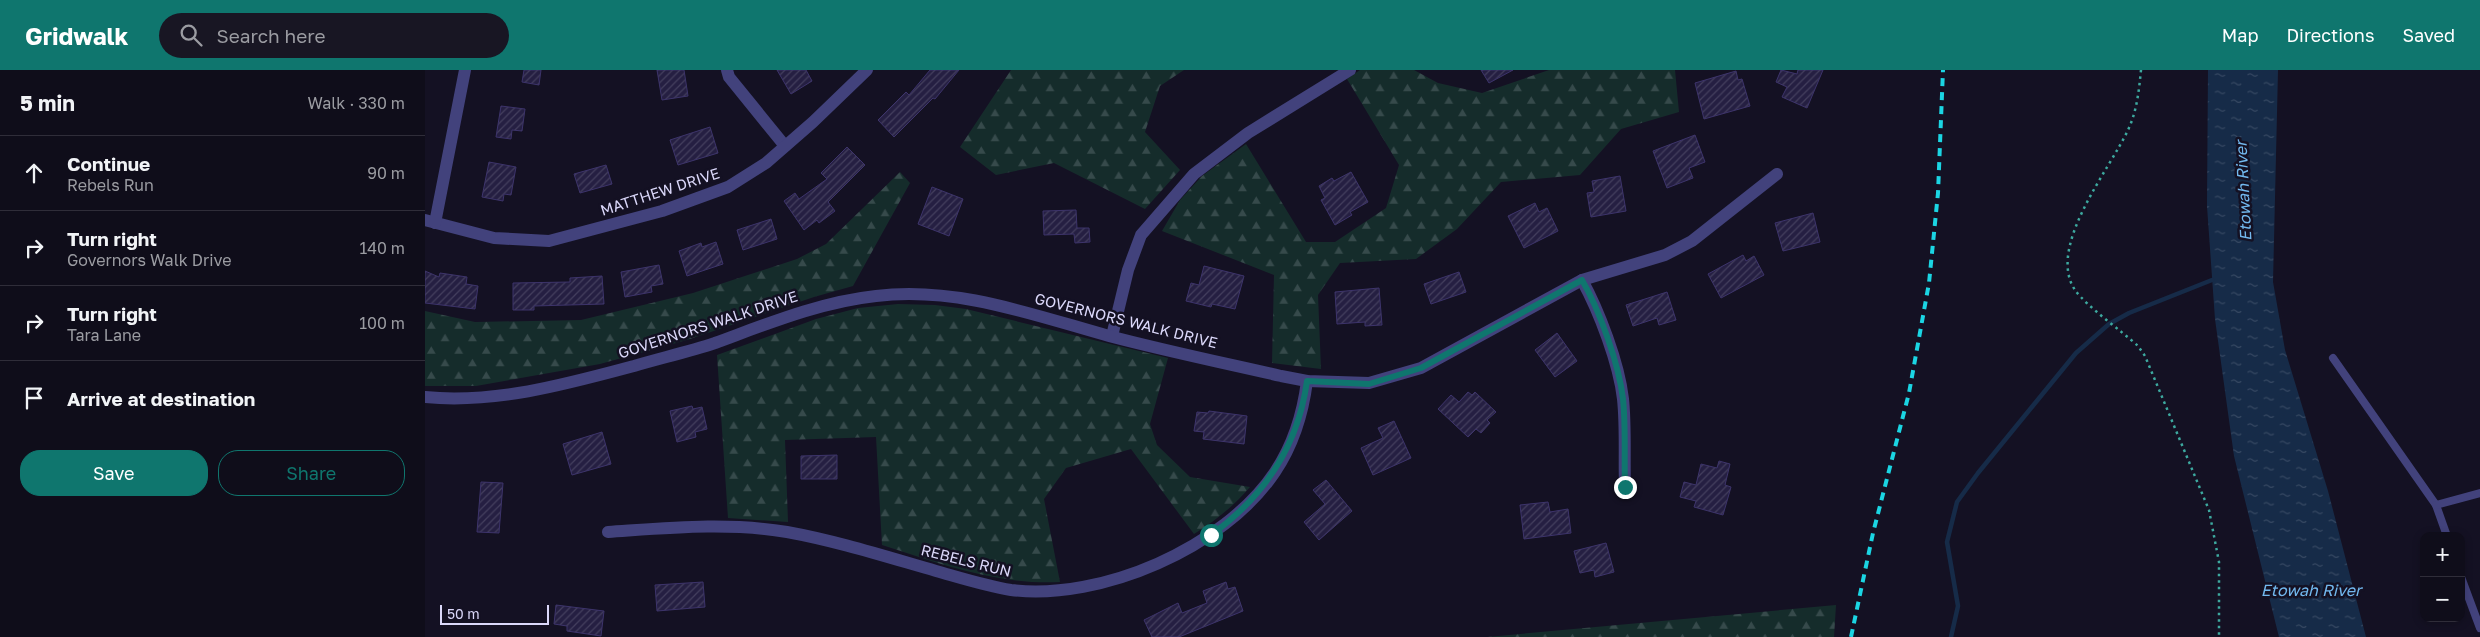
<!DOCTYPE html>
<meta charset="utf-8">
<style>
:root{--surface:#0f0d1a;--page:#181623;--text:#f1f3f6;--muted:#9b9ca2;--line:#2f2d39;--accent:#0f766e}
body{margin:0;font-family:"Golos Text",sans-serif;background:var(--page);color:var(--text)}
.controls{position:absolute;right:15px;bottom:15px;display:grid;overflow:hidden;border-radius:10px;box-shadow:0 2px 8px #0003}
.controls button{width:45px;height:45px;display:grid;place-items:center;padding:0;border:0;border-bottom:1px solid var(--line);background:var(--surface);color:var(--text);font:25px sans-serif}
.scale{position:absolute;left:15px;bottom:12px;width:109px;box-sizing:border-box;padding-left:5px;border:2px solid #dbd8fa;border-top:0;font-size:14px;line-height:18px;white-space:nowrap;color:#dbd8fa;-webkit-text-stroke:4px #141123;paint-order:stroke}
.stop{position:absolute;width:15px;height:15px;margin:-11px;border:4px solid #0f766e;border-radius:50%;background:#fff}
.stop.end{background:#0f766e;border-color:#fff;box-shadow:0 1px 5px #0008}
.list{margin:0;padding:0;list-style:none}
h2{display:flex;justify-content:space-between;align-items:center;height:65px;margin:0;padding:0 20px;font-size:21px}
h2 small{font-size:16px;font-weight:400;color:var(--muted)}
.list li{display:grid;grid-template-columns:32px 1fr auto;gap:15px;align-items:center;box-sizing:border-box;height:75px;padding:0 20px;border-top:1px solid var(--line)}
.list b{display:block;font-size:19px;white-space:nowrap}
.list p{margin:0;font-size:16px;white-space:nowrap;color:var(--muted)}
.list em{font-size:16px;font-style:normal;color:var(--muted)}
.actions{display:flex;gap:10px;padding:15px 20px}
.actions a{flex:1;padding:11px 0;border:1px solid var(--accent);border-radius:20px;text-align:center;font-size:18px;color:var(--accent)}
.actions .main{background:var(--accent);color:#fff}
.icon{flex:none;width:28px;height:28px;fill:none;stroke:currentColor;stroke-width:2;stroke-linecap:round;stroke-linejoin:round}
.map{position:relative;flex:none;width:2055px;height:567px;overflow:hidden}
header{display:flex;align-items:center;gap:30px;box-sizing:border-box;height:70px;padding:0 25px;background:var(--accent);color:#fff}
header strong{font-size:24px}
nav{display:flex;gap:28px;margin-inline-start:auto;font-size:18px}
.search{width:350px;height:45px;background:var(--page);display:flex;align-items:center;gap:12px;box-sizing:border-box;padding:0 18px;border-radius:28px;color:var(--muted);font-size:19px}
main{display:flex}
aside{flex:1;background:var(--surface)}
.map>svg:first-child{display:block}
</style>
<header>
<strong>Gridwalk</strong>
<div class="search"><svg class="icon" aria-label="search" viewBox="0 0 24 24"><circle cx="10" cy="10" r="6"/><path d="M15 15l6 6"/></svg>Search here</div>
<nav><a>Map</a><a>Directions</a><a>Saved</a></nav>
</header>
<main>
<aside>
<h2>5 min<small>Walk · 330 m</small></h2>
<ul class="list">
<li><svg class="icon" aria-label="ahead" viewBox="0 0 24 24"><path d="M12 20V5M6 11l6-6 6 6"/></svg><div><b>Continue</b><p>Rebels Run</p></div><em>90 m</em></li>
<li><svg class="icon" aria-label="right" viewBox="0 0 24 24"><path d="M7 20v-9h11M14 6l5 5-5 5"/></svg><div><b>Turn right</b><p>Governors Walk Drive</p></div><em>140 m</em></li>
<li><svg class="icon" aria-label="right" viewBox="0 0 24 24"><path d="M7 20v-9h11M14 6l5 5-5 5"/></svg><div><b>Turn right</b><p>Tara Lane</p></div><em>100 m</em></li>
<li><svg class="icon" aria-label="arrive" viewBox="0 0 24 24"><path d="M6 21V4h12l-3 4 3 4H6"/></svg><div><b>Arrive at destination</b></div></li>
</ul>
<div class="actions"><a class="main">Save</a><a>Share</a></div>
</aside>
<div class="map">
<svg width="2055" height="567" viewBox="0 0 2055 567">
<defs>
<pattern id="forest-firs" width="22" height="20" patternUnits="userSpaceOnUse" patternTransform="scale(1.25)"><rect width="22" height="20" fill="#152c2b"/><path d="M5 1l3.5 6h-7zM16 11l3.5 6h-7z" fill="#364a4b"/></pattern>
<pattern id="water-ripples" width="26" height="14" patternUnits="userSpaceOnUse" patternTransform="scale(1.25)"><rect width="26" height="14" fill="#162b48"/><path d="M2 4q2-2 4 0t4 0M15 11q2-2 4 0t4 0" fill="none" stroke="#374963"/></pattern>
<pattern id="building-hatch" width="6" height="6" patternUnits="userSpaceOnUse" patternTransform="scale(1.25)"><rect width="6" height="6" fill="#251f42"/><path d="M-1 1l2-2M0 6l6-6M5 7l2-2" fill="none" stroke="#443f5e"/></pattern>
</defs>
<rect width="100%" height="100%" fill="#141123"/>
<g fill="url(#forest-firs)">
<path d="M586 0H759L735 16 720 62 755 100 720 139 629 93 571 105 535 77Z"/>
<path d="M935 0H989L1013 13 1057 23 1124 0H1250L1254 42 1196 59 1155 105 1076 112 1032 159 991 189 915 193 893 225 896 299 847 293 849 205 737 161 755 130 777 106 821 74 881 172H910L961 138 974 95 922 9Z"/>
<path d="M475 102 485 113 428 216 389 227 262 270 175 294 51 316H0V241L50 252 156 250 268 223 372 189 401 174Z"/>
<path d="M473 234 510 235 541 239 743 288 725 354 732 375 765 407 825 417C808 437 791 450 769 464L706 379 641 398 619 429 635 512C572 515 516 494 457 475L451 367 360 370 363 452 303 448 292 285 391 249 433 238Z"/>
<path d="M1411 535 1409 567H1062Z"/>
</g>
<path fill="url(#water-ripples)" d="M1783 0H1853L1848 212 1860 280 1903 421 1941 567H1854L1809 386 1790 249 1782 136Z"/>
<g fill="none" stroke-linecap="round" stroke-linejoin="round">
<path stroke="#162b48" stroke-width="4.5" d="M1526 567 1533 536 1522 472 1532 432 1553 403 1651 283 1684 254 1704 243 1787 210"/>
</g>
<g fill="url(#building-hatch)" stroke="#3d346b">
<path d="M99 0H116L114 15 97 12Z"/>
<path d="M232 0H259L263 26 237 30Z"/>
<path d="M352 0H381L387 11 366 24Z"/>
<path d="M505 0H534L510 29 508 28 469 67 453 50 481 22 484 25Z"/>
<path d="M1056 0H1088L1064 13Z"/>
<path d="M1356 0 1372 4 1373 0H1398L1382 38 1357 27 1362 17 1351 12Z"/>
<path d="M1311 1 1313 10 1317 9 1325 36 1279 49 1270 13Z"/>
<path d="M76 36 100 39 97 61 87 60 86 69 71 67Z"/>
<path d="M285 57 293 83 253 95 245 70Z"/>
<path d="M1270 65 1280 92 1264 98 1268 108 1242 118 1228 81Z"/>
<path d="M422 77 440 95 403 132 410 141 394 153 392 150 379 160 359 131 370 123 374 129 402 109 396 103Z"/>
<path d="M64 92 91 97 86 125 79 124 78 131 57 127Z"/>
<path d="M181 95 187 114 155 123 149 104Z"/>
<path d="M926 102 943 132 925 142 927 145 910 155 896 130 900 128 894 116 907 108 909 111Z"/>
<path d="M1195 106 1201 141 1166 147 1162 123 1169 122 1167 111Z"/>
<path d="M507 117 538 129 524 166 493 154Z"/>
<path d="M1110 133 1114 142 1122 138 1133 161 1099 178 1083 146Z"/>
<path d="M651 140 652 158H664L665 172 650 173 649 164 619 165 618 141Z"/>
<path d="M1388 143 1395 172 1358 181 1350 153Z"/>
<path d="M346 149 352 169 318 180 312 160Z"/>
<path d="M291 172 298 194 262 206 254 181 276 173 277 177Z"/>
<path d="M1318 185 1321 191 1329 186 1339 205 1296 228 1283 204Z"/>
<path d="M234 195 238 214 226 216 227 222 200 227 196 202Z"/>
<path d="M779 196 819 206 810 239 787 234 786 237 761 231 766 213 774 215Z"/>
<path d="M0 201 14 207 15 203 42 207 41 214 53 216 50 239 0 233Z"/>
<path d="M1034 202 1041 222 1006 234 999 214Z"/>
<path d="M177 206 179 234 109 236V240H88V213L145 212V208Z"/>
<path d="M954 218 957 255 940 256V252L912 254 910 222Z"/>
<path d="M1242 222 1251 250 1234 255 1232 248 1208 256 1201 235Z"/>
<path d="M1132 263 1152 291 1130 307 1110 280Z"/>
<path d="M1043 322 1047 325 1050 322 1071 342 1062 350 1065 353 1056 363 1051 359 1043 367 1013 339 1026 325 1034 332Z"/>
<path d="M267 336 268 339 277 337 282 359 270 362 271 367 252 372 245 341Z"/>
<path d="M784 341 822 346 819 374 778 369 779 362 769 361 772 342 783 343Z"/>
<path d="M969 351 986 388 948 405 936 378 958 368 953 358Z"/>
<path d="M177 362 186 394 147 405 138 374Z"/>
<path d="M412 385V409H376V386Z"/>
<path d="M1294 391 1305 394 1300 415 1306 417 1298 445 1269 437 1271 431 1255 427 1259 412 1271 415 1276 394 1292 398Z"/>
<path d="M901 410 927 441 894 470 879 452 900 434 888 420Z"/>
<path d="M56 412 78 413 74 463 52 462Z"/>
<path d="M1123 432 1125 442 1143 439 1146 463 1099 469 1095 435Z"/>
<path d="M1181 473 1189 502 1170 507 1169 500 1155 503 1149 481Z"/>
<path d="M278 512 280 537 232 541 230 515Z"/>
<path d="M801 512 803 519 810 517 818 541 754 567H727L719 550 753 533 757 543 782 533 778 521Z"/>
<path d="M131 535 179 541 176 566 142 561V556L129 554Z"/>
</g>
<g fill="none" stroke-linecap="round" stroke-linejoin="round">
<path stroke="#3da99f" stroke-width="2.5" stroke-dasharray="2.5 4" stroke-linecap="butt" d="M1716 0C1714 20 1712 41 1703 60 1685 99 1621 177 1650 220 1661 236 1698 262 1713 276L1720 286 1784 440 1794 492V567"/>
<g stroke="#42427c" stroke-width="8">
<path d="M1908 288 2011 435 2022 466"/>
<path d="M2011 435 2055 423"/>
<path d="M2036 507 2055 558"/>
</g>
<g stroke="#42427c" stroke-width="12">
<path d="M302 0 304 7 360 76"/>
<path d="M0 150 69 168 124 171 237 141 303 117 341 93 388 52 442 0"/>
<path d="M10 153 40 0"/>
<path d="M1157 210C1174 241 1194 293 1198 329 1201 357 1199 388 1200 417"/>
<path d="M687 266 703 200 716 165 769 104 823 63 925 0"/>
<path d="M0 327C70 334 142 314 209 296 236 288 263 282 290 273 342 254 395 232 451 226 531 216 608 245 684 266 741 281 799 293 856 306L882 311 944 313 996 298 1157 210 1240 185 1267 171 1352 104"/>
<path d="M183 462C243 458 302 452 362 462 412 471 462 487 511 501 536 508 561 516 586 520 676 531 799 478 850 402 868 375 878 343 882 311"/>
</g>
<path stroke="#1bd5e3" stroke-width="4" stroke-dasharray="8 6" stroke-linecap="butt" d="M1426 567 1448 463 1484 323 1504 213 1513 123 1518 0"/>
</g>
<g fill="none" stroke-linecap="round" stroke-linejoin="round">
<path stroke="#0f766e" stroke-width="6" d="M786 465C840 426 873 376 882 311L944 314 996 298 1157 210C1174 239 1194 294 1198 329 1201 357 1199 388 1200 417"/>
</g>
<g text-anchor="middle" stroke-width="5" stroke-linejoin="round" paint-order="stroke">
<g font-size="15" fill="#dbd8fa" stroke="#141123">
<text transform="translate(235 122) rotate(-18)" y="5">MATTHEW DRIVE</text>
<text transform="translate(701 251) rotate(14)" y="5">GOVERNORS WALK DRIVE</text>
<text transform="translate(283 255) rotate(-18)" y="5">GOVERNORS WALK DRIVE</text>
<text transform="translate(541 491) rotate(14)" y="5">REBELS RUN</text>
</g>
<g font-size="16" font-style="italic" fill="#72b8ee" stroke="#141123">
<text transform="translate(1818 121) rotate(-93)" y="6">Etowah River</text>
<text x="1886" y="526">Etowah River</text>
</g>
</g>
</svg>
<div class="controls">
<button>+</button>
<button>−</button>
</div>
<div class="scale">50 m</div>
<div class="stop" style="left:786px;top:465px"></div>
<div class="stop end" style="left:1200px;top:417px"></div>
</div>
</main>
